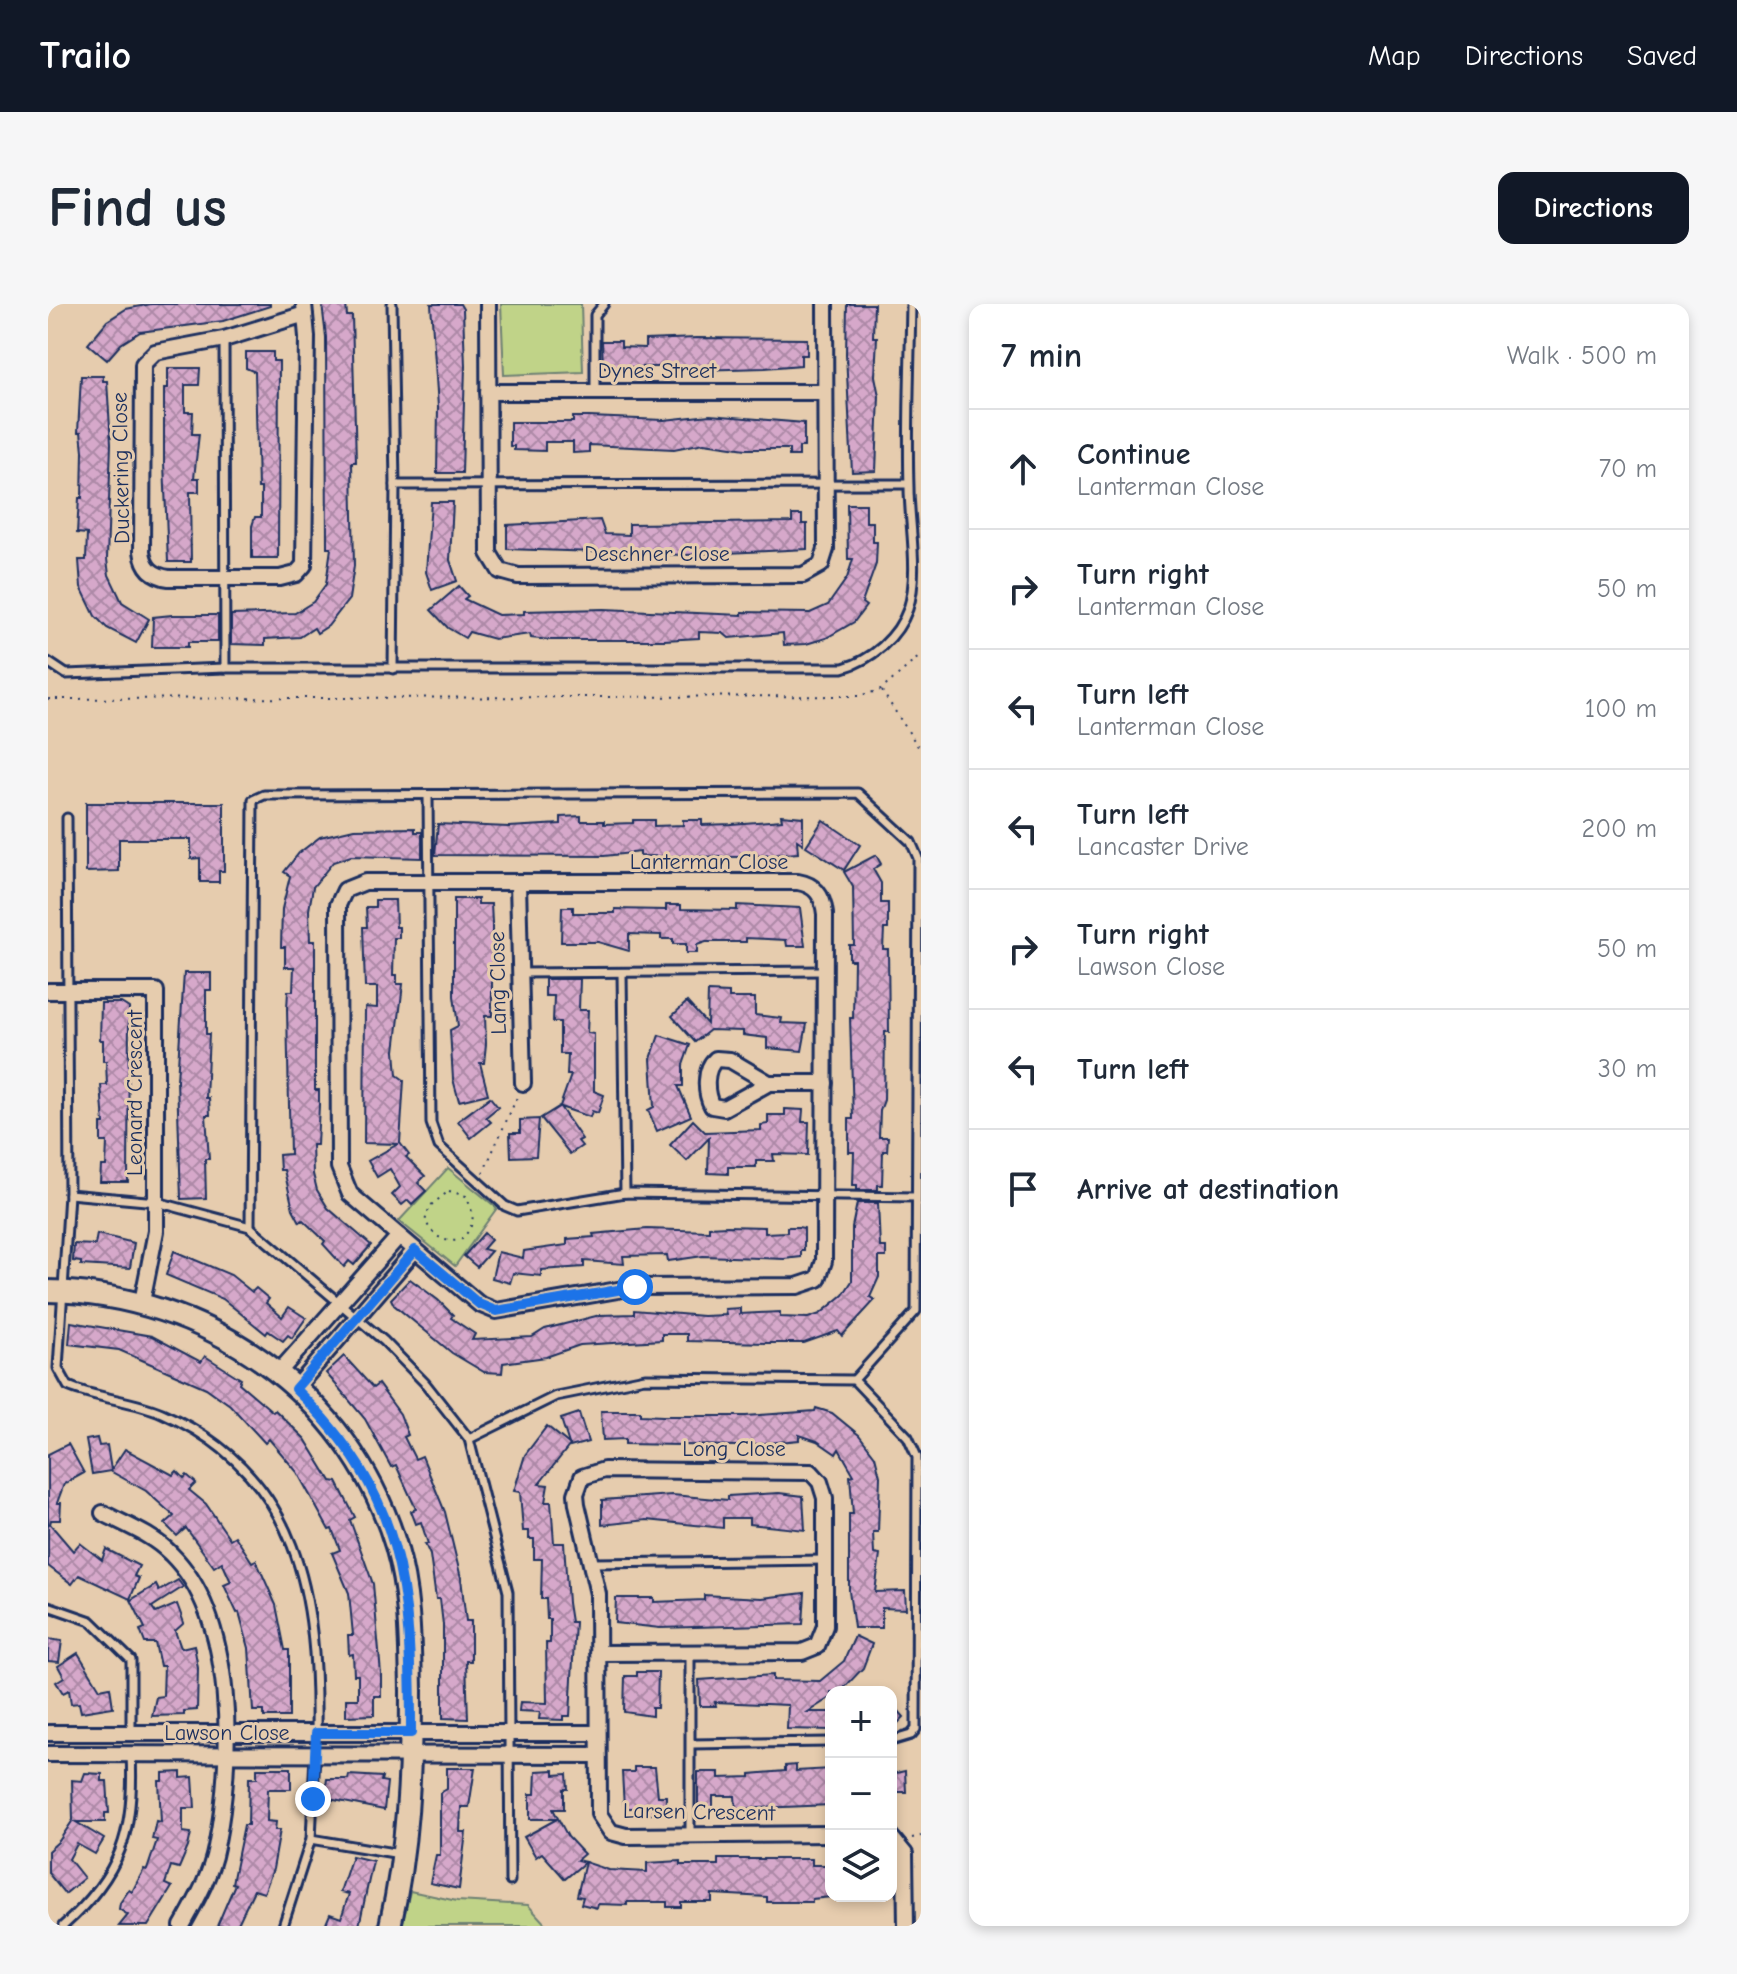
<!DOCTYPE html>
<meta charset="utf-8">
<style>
:root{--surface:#fff;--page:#f6f6f7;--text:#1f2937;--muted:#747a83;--line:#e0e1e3;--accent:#111827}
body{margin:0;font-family:"Comic Neue",sans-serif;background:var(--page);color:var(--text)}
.controls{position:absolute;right:24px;bottom:24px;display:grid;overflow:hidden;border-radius:16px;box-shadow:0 4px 12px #0003}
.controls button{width:72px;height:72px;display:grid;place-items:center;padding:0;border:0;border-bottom:2px solid var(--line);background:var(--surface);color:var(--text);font:40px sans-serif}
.stop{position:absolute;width:24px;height:24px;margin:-18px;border:6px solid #1a73e8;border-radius:50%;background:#fff}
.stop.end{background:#1a73e8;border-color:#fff;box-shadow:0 2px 8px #0008}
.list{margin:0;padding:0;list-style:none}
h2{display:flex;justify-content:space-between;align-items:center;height:104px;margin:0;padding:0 32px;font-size:34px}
h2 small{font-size:26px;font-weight:400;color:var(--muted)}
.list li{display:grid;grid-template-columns:52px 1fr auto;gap:24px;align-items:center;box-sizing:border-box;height:120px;padding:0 32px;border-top:2px solid var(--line)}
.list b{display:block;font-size:30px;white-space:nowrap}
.list p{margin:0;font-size:26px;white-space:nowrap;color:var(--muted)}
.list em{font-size:26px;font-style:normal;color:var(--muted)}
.icon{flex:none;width:44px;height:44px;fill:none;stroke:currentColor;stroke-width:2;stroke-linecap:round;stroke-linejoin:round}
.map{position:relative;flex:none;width:873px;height:1622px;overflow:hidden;border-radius:16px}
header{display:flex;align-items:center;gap:48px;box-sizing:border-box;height:112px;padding:0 40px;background:var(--accent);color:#fff}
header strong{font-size:38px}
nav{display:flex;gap:44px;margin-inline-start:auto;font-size:28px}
.intro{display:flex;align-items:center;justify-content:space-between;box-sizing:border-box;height:192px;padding:0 48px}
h1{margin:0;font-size:56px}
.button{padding:20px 36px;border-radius:16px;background:var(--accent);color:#fff;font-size:28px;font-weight:700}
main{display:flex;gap:48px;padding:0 48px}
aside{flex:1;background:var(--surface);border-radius:16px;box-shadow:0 4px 12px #0003}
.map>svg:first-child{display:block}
</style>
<header>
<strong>Trailo</strong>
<nav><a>Map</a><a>Directions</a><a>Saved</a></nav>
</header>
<div class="intro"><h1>Find us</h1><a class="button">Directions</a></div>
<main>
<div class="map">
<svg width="873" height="1622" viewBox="0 0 873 1622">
<defs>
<pattern id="building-cross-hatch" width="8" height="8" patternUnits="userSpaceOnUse" patternTransform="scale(2)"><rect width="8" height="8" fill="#d6a8ca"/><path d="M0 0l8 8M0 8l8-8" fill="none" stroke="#ad89a7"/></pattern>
</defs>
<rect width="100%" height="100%" fill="#e6ccae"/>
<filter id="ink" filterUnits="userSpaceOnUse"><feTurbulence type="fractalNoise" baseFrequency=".0125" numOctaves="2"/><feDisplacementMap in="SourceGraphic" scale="16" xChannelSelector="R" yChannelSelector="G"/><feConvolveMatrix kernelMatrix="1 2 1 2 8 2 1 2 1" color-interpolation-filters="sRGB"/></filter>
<g filter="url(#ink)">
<g fill="#c0d388" stroke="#6e8173" stroke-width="2">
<path d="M453 0H533L535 68 456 71Z"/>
<path d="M400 864 449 904 407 962 351 917Z"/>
<path d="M362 1587 409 1597 480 1601 499 1622H354Z"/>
</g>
<g fill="url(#building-cross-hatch)" stroke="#1b2f5e" stroke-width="2">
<path d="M103 0H222V2L175 17 92 28 73 40 59 56 40 40 59 17 78 5Z"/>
<path d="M274 0H298L299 12H304L308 158H304L306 262 301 295 280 322 269 329 266 324 252 333 217 335V341L183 340V311L247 309 265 298 278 280 283 244H279L278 33Z"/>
<path d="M383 0H412L415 5 417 62 414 169H389L390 103Z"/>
<path d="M799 0H826L825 33H829L827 72 831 92 828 167 804 168 798 50Z"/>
<path d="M649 34 759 35V51H753V61L717 64 648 66V63H555L554 37H573V43L597 44V36Z"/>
<path d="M198 48H225V57H231L230 254H204V222L207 213H213V184H210L207 68 198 64Z"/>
<path d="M120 64H152L151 81H137V108H145L144 130H151L146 174H151V188H142L143 258H120L116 159V84H120Z"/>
<path d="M33 72H55V77H59L63 140 59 255 61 271 74 298 101 315 88 339 59 324 47 312 33 283 31 256H38L39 230 29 229 31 194H34L35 147 33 128H30Z"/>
<path d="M662 111 756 119V143H751V152H741V145H698L656 139 626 145 541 141V148L525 149V138H497V147L466 146V142H462V118H525V113H541L616 116Z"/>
<path d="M383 198H405L402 256 409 277 384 286 378 268Z"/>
<path d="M799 200H818V218H825V238H829L828 260 814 299 818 302 806 318 778 334 758 340 736 341 735 329 681 334 675 329 651 328V334L616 336H502L483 334 482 330 446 335 421 328 417 334 400 324 383 306 411 282 420 292 416 295 450 311 476 310V307L556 305 694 311V308L762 309 780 301 799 274 805 255H800Z"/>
<path d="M744 211H754V220H759V245L637 251 459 245V221L552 216 557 230 581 231V220L744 218Z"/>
<path d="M124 311H170V338H140V343H104L105 313Z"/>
<path d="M38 499H176V567H171V578H152V554L143 555V535H71V567L38 568Z"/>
<path d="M733 511 755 513V540L749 536 750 549 697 553 592 552V548L556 552 387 551 390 520 461 523 513 520V513L533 512V517H556V520L585 519V516H606V522L635 521V516H654V521L683 520 734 516Z"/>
<path d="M775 516 812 541 796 566 758 542Z"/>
<path d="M367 524V528H374V554L303 552 285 558 265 583 261 606 262 637H267V786H271V801L269 841H264L265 870 269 886 280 904 323 941 306 961 301 957 296 963 275 940 277 937 255 916 252 918 245 905 236 866H232L231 851 242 850 239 705 240 687H245L246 663H237V643H233L234 605 242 572 236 568 251 549 272 533 306 525Z"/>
<path d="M828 551 833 560 825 565 833 579V599H840V625H836L835 645H840L841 728H837L836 796 832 807 831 833H840L839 847H835L834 881H830V886H809V881H805L806 848H801V815H805L802 714H805L806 656H801V641H806L805 583 796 568Z"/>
<path d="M406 595H430V600H443L444 619V712H437L438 740 436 759H432L440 790 411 797 405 775 402 726 410 722 406 692Z"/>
<path d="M327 596H347L348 623H351V634H346L345 671H349V680H355L347 747 349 771 356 776 352 839 361 851 358 853 377 872 370 879 378 887 364 900 360 896 354 901 344 891 352 883 342 865 329 873 320 857 350 840 316 839 317 703 329 704V683H317L315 623H319L318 603H327Z"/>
<path d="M618 601H633V605L689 606V601L752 604 757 642H739L738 636 698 634V638H658L649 641V649H638V640H625V635H613V631L581 630V647L550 638H513L514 603H525V609H567V605L618 606Z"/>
<path d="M136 669H163V686H158V730H161L158 794H161L162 811H158L161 855H157L158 894 133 895 129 776Z"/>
<path d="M497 675H532L531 706H540L539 729 546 730V787L556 791 550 809 544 807 542 813 512 803 534 835 530 837 534 842 522 850 493 814 512 802 523 771H519L520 750H512V718H505L506 692H497Z"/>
<path d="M660 688 681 689V694H707V711L734 714 733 719 759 720 754 747 719 744V734L695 731V727L662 726 647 738 624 712 639 698 659 720Z"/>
<path d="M53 699H73L81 704 80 878H52L53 862H58L59 838H53V820H56L53 781H59L58 757H55V736H52Z"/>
<path d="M611 731 642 741 635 761V782H630L643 812 609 827 600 806 606 803 603 755Z"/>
<path d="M442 793 450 803 438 813 443 818 423 834 410 817Z"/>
<path d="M737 805 755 806 754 818H761L760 851 725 850 726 857H708V863H680V870L660 869 661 834 639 857 622 841 645 816 657 828 713 826V821L720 820V811H737Z"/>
<path d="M491 815 488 852 463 853 462 829H472V816Z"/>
<path d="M809 899H830L832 943H838V953H831V973L822 993 827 996 794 1032 790 1027 756 1039H719L639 1037V1030H614V1036L532 1041 498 1053 455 1059 454 1069 436 1068 404 1049 346 1001 343 995 362 975 390 996 405 1011 403 1014 427 1030 424 1036 484 1033 497 1025 552 1011 586 1010V1006L655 1012 678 1011 677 1005 692 1004V1010L732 1008V1013L760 1014 772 1010 795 991 804 977V923Z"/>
<path d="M679 922 717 923V929L739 928V923H750L756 924V947H753V953L736 955 655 952 620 957 619 951 575 952 576 960 536 957V963L493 966V972L465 969 462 979 444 974 450 948 475 954 476 947 519 941V935L546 933 545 930 599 925 661 927V923Z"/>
<path d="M436 929 443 936 435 945 443 947 429 963 416 952Z"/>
<path d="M49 930 86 939 82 964 33 961V958L25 957 26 940 47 941Z"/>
<path d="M126 947 183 971 204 988 208 984 221 995 218 999 234 1013 241 1003 258 1014 244 1034 240 1031 235 1037 220 1027 218 1030 175 995 118 971Z"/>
<path d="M23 1018 104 1032 153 1058 157 1052 193 1075 191 1079 225 1108 227 1106 257 1135 283 1177 289 1178 307 1213 302 1216 325 1280 333 1370V1392H326V1411L298 1412V1395H310V1371H306L305 1350 301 1351 300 1331H305L301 1289 284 1249 292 1246 284 1225 281 1226 249 1168 221 1135 217 1139 182 1101 158 1084 71 1046 21 1040Z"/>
<path d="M296 1052 325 1084 330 1080 352 1110 360 1131 356 1133 367 1155 374 1152 397 1208 413 1274 418 1317H423V1357H418L420 1415 395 1414V1321L392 1295H388L382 1251 377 1240H380L373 1218 368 1220 363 1207 368 1205 348 1161 343 1163 317 1115 278 1069Z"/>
<path d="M768 1104 784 1109 811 1131 827 1152 832 1172 830 1228H825L826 1250 832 1251 827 1288 857 1287 858 1305 834 1304V1324H806L801 1287V1210H805L802 1172 806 1171 791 1145 788 1150 769 1137 751 1131V1136L689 1142 577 1140V1135L555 1136 553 1107H592V1111L615 1112H698L767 1107Z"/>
<path d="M531 1109 540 1138 522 1143 513 1115Z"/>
<path d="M499 1122 522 1141 491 1180 500 1181 497 1198H503L506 1239H516L520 1299 523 1318H527L522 1412H515V1416L491 1415 492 1408 471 1407 472 1398 499 1399 498 1339H502V1315H499L498 1295H493L494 1255H486V1235H481V1227H475L472 1188 466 1187 477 1151Z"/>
<path d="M49 1134 51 1142 59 1141 63 1166 77 1145 125 1171 129 1167 136 1174 139 1171 148 1179 141 1186 158 1200 182 1235 187 1232 204 1258 208 1256 228 1301 237 1346H241V1413H216V1407H205L201 1344 191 1308 189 1309 176 1281 183 1278 174 1258 166 1263 138 1224 129 1232 117 1220 126 1212 98 1187 62 1167 44 1170 38 1136Z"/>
<path d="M20 1140 36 1169 16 1180 9 1199H13L12 1216H3L2 1220 25 1247 32 1239 54 1256 58 1245 91 1262 86 1272 91 1274 82 1295 31 1271 24 1280 0 1262V1150Z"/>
<path d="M731 1189 755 1192 757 1226 701 1220V1214H675V1224L599 1216 554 1221V1196L624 1191 680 1196V1192Z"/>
<path d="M130 1276 135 1283 104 1303 108 1309 129 1300 136 1319 127 1327 133 1344 146 1341 150 1364 149 1406 136 1407V1411L104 1412 108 1393 115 1392 116 1362H112L107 1339H97L92 1326 97 1324 83 1296 108 1281 111 1287Z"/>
<path d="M757 1289 755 1320 612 1324 567 1319 568 1294H606V1298L656 1296V1291L714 1294Z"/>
<path d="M807 1332 824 1340 815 1364 796 1384 799 1388H783V1393L760 1408H783V1426L739 1425 740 1401 667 1398 668 1402H652L651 1376 725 1371V1376L772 1377 796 1357Z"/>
<path d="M0 1335 14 1337 11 1358 0 1357Z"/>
<path d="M30 1349 52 1385 62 1383 65 1403 33 1408 31 1399 23 1400 21 1386 15 1389 8 1378 16 1373 10 1362Z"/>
<path d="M589 1368H610L609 1404H604V1412L576 1408 577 1372H589Z"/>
<path d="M843 1398 856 1413 843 1426Z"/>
<path d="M748 1461V1467L783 1465V1501L688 1505 687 1492H665V1503L650 1504V1468H671V1474L702 1473V1470L737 1467V1462Z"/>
<path d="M586 1463H607L610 1492H618V1503H610V1510H589V1504H576L574 1468H586Z"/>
<path d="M209 1464H243V1485H220L219 1517 228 1518 227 1526H232L225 1565 216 1589 206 1586 189 1622H169L187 1580 184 1579 196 1521H200L201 1474H209Z"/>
<path d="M399 1464H427L421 1503H413L412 1528H418L411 1585 382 1579 388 1551H392V1489L399 1485Z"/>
<path d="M506 1466V1471L519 1470 520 1485H516V1505H505L520 1533 536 1550 529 1556 537 1558 517 1575 494 1549 488 1553 476 1533 509 1515H482V1490H487L488 1467Z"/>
<path d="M857 1467 858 1488H843V1470Z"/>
<path d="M133 1468V1474L145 1473 147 1504H135V1528L143 1529 140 1543 131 1564 123 1562 117 1580 124 1583 100 1622H71L80 1611 71 1605 72 1599 81 1586 84 1588 96 1565 99 1566 109 1536 104 1535 108 1517 113 1518 111 1477H115V1469Z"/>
<path d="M37 1469 54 1470V1477H59L61 1509H57V1518H28L56 1535 47 1550 29 1540 21 1555 36 1574 17 1590 0 1569V1547L11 1537 25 1516 24 1476 34 1477Z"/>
<path d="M301 1471 334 1473 333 1477 339 1478 336 1506 276 1494 279 1475H300Z"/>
<path d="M304 1552 325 1557 311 1622H277L282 1610 293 1614 301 1590 292 1588Z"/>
<path d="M670 1555H764V1561H783V1593L764 1595V1598H719V1593L664 1590V1598H633V1603H619V1598H579V1601L550 1600 549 1604 533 1600 535 1593 529 1592 537 1558 561 1566 599 1568V1559L633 1557V1561H670Z"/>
</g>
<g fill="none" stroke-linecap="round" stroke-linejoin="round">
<g stroke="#1b2f5e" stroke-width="13">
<g id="lane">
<path d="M344 0 347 181 860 180"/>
<path d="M176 35 177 364"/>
<path d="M547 88V11L556 0"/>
<path d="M0 358 18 370 177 364H795C824 356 850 333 860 305 872 269 861 220 861 183 859 122 862 61 863 0"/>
<path d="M345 365 347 181"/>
<path d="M380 492 383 819 391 842 457 902 469 907 577 889 868 893"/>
<path d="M19 514 21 890 10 1064 20 1082C50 1095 84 1096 114 1109 253 1170 270 1294 268 1429"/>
<path d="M471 669 777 667"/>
<path d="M574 669 577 889"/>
<path d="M21 890 109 898 202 923 336 1037 377 1079 421 1135 460 1288 462 1577"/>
<path d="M202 923 205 496 216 491 810 489 863 538 870 554 868 1007 806 1076"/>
<path d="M421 1135 508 1092 597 1074 806 1076 860 1133 869 1153 868 1425 863 1431 843 1437"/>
<path d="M545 1259 777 1256"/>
<path d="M0 1302 43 1317 83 1356V1429"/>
<path d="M643 1440 783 1438"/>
<path d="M642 1530V1348"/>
<path d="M263 1535 352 1550"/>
<path d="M15 1622C73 1571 87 1527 83 1451"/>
<path d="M235 1622 263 1535 267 1450"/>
</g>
</g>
<g stroke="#1b2f5e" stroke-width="20">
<g id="street">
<path d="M256 0 259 33 256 261 248 270 232 274H121C105 272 96 264 94 247L95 60 107 48 176 35 257 10"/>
<path d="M440 0 441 249 452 267 470 272 755 271 773 261 778 245 777 0"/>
<path d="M440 88H777"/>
<path d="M317 578H750C768 581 775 592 777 610L776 957 770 975 749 982 587 983 448 1007 431 1000 302 890 291 863 290 601 297 586Z"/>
<path d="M470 579 475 779"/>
<path d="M0 687H108V927L94 998"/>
<path d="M721 779 682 756 668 755C656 765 657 789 664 802L676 804 721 779H777"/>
<path d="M230 1069 351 932"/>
<path d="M247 1085 367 946"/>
<path d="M55 1209C78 1221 105 1231 123 1250 189 1315 185 1458 168 1543 163 1571 148 1597 134 1622"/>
<path d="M550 1349 754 1348 769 1342 777 1322V1194L772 1178 763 1168 556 1166 534 1173 528 1190 529 1200 550 1290 551 1510 563 1528 578 1532 783 1530"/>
<path d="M0 1429H549"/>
<path d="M0 1450 550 1451"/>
<path d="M843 1533 857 1550 858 1622"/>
</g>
</g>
<g stroke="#1b2f5e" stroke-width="26">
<path id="secondary" d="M0 987C157 990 302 1088 348 1242 362 1290 362 1337 363 1387 363 1466 360 1544 342 1622"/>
</g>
<g stroke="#1b2f5e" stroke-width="2" stroke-dasharray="2 6" stroke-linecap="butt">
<path d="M834 387 873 447"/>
<path d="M0 395 810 392 833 386 873 351"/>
<path d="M435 869 470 791"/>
<path d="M401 887 418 892C427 912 428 920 413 936 394 939 387 933 377 917L382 902Z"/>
<path d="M864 1534 873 1532"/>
</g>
<use href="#lane" stroke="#e6ccae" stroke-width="7"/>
<use href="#street" stroke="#e6ccae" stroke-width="14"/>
<use href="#secondary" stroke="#e6ccae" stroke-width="20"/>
</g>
</g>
<g fill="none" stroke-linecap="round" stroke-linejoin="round" filter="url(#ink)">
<path stroke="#1a73e8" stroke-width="10" d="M265 1495 268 1429H363C363 1285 357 1191 247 1085L367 946 431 1000 448 1007 587 983"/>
</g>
<g text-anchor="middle" stroke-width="6" stroke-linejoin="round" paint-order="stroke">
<g font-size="22" fill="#1b2f5e" stroke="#e6ccae">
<text x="609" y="74">Dynes Street</text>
<text transform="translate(72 164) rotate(-91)" y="8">Duckering Close</text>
<text x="609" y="257">Deschner Close</text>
<text x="661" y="565">Lanterman Close</text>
<text transform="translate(449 679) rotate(-91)" y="8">Lang Close</text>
<text transform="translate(86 789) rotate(-90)" y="8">Leonard Crescent</text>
<text x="686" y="1152">Long Close</text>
<text x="179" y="1436">Lawson Close</text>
<text transform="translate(651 1507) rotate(1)" y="8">Larsen Crescent</text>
</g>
</g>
</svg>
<div class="controls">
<button>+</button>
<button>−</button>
<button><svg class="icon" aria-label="layers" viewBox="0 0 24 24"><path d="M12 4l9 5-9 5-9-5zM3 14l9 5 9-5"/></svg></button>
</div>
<div class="stop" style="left:587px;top:983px"></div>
<div class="stop end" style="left:265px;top:1495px"></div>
</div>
<aside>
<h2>7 min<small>Walk · 500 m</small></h2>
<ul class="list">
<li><svg class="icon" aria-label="ahead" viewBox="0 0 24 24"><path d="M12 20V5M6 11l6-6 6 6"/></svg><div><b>Continue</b><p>Lanterman Close</p></div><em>70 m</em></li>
<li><svg class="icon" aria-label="right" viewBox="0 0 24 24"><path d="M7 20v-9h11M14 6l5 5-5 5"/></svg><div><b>Turn right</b><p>Lanterman Close</p></div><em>50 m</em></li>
<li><svg class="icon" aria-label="left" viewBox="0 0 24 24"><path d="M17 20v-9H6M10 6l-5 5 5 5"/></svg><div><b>Turn left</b><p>Lanterman Close</p></div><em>100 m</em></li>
<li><svg class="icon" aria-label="left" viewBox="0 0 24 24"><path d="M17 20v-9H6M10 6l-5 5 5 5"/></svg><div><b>Turn left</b><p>Lancaster Drive</p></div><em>200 m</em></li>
<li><svg class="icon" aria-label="right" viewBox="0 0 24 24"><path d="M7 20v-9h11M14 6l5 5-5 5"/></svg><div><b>Turn right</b><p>Lawson Close</p></div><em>50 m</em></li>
<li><svg class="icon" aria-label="left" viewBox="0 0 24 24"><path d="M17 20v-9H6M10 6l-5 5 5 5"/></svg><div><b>Turn left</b></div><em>30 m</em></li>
<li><svg class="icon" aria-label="arrive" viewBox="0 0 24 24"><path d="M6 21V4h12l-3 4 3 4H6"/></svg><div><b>Arrive at destination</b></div></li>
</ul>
</aside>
</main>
